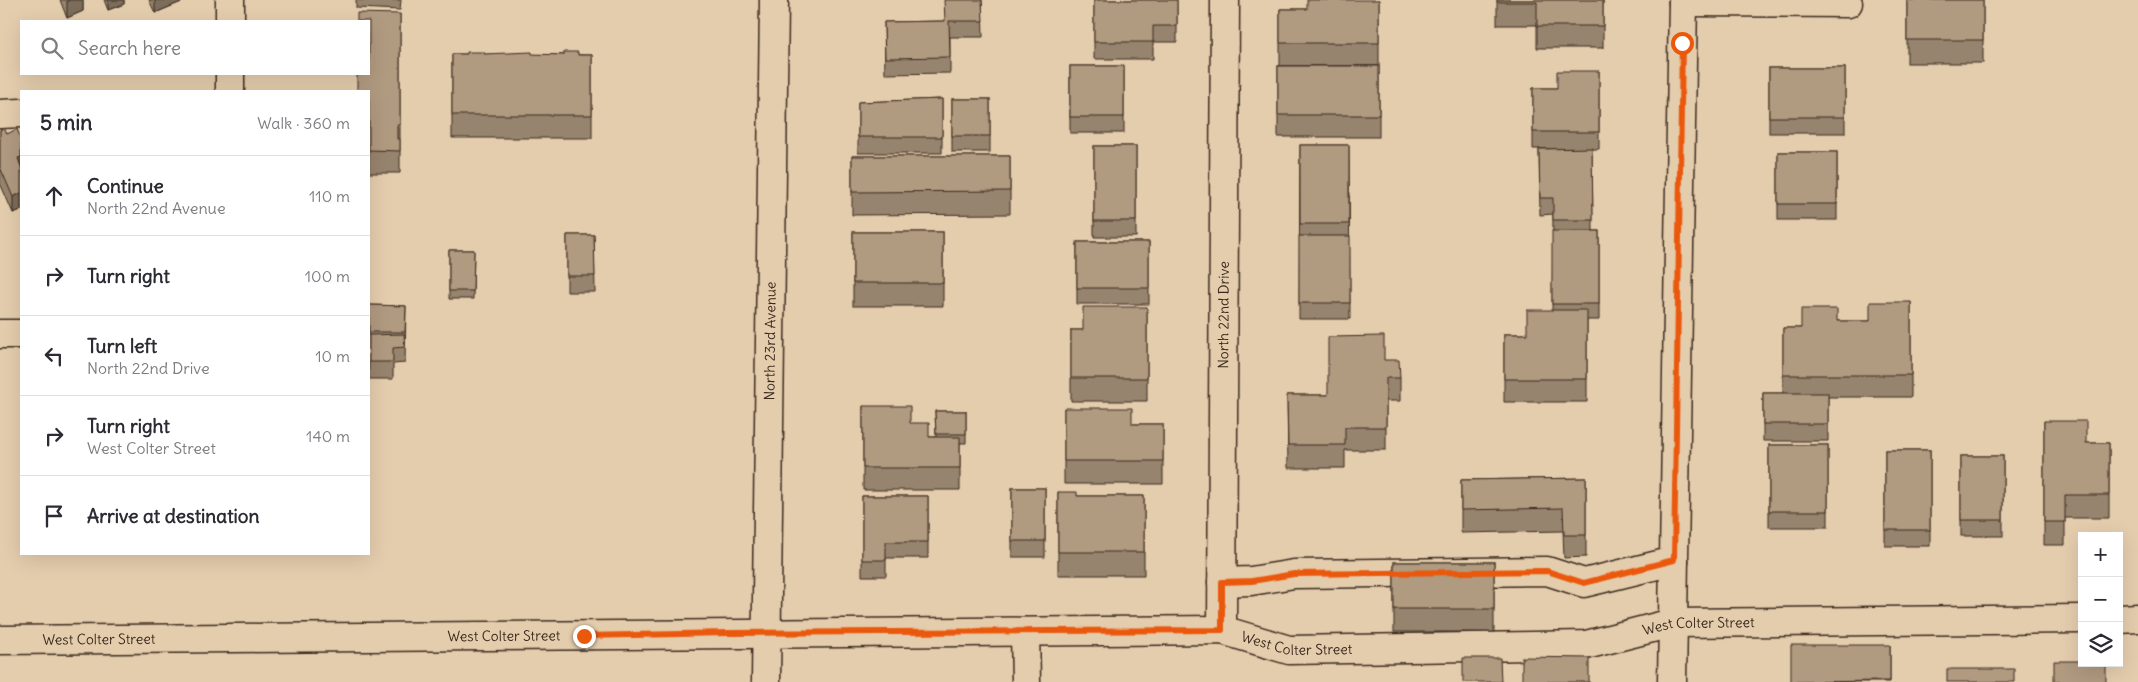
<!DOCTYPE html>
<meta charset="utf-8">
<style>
:root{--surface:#fff;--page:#f7f7f7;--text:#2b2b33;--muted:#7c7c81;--line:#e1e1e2}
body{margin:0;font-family:Delius,sans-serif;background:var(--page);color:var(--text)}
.controls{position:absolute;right:15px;bottom:15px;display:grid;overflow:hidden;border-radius:0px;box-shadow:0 5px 20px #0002}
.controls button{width:45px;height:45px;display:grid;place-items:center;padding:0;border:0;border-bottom:1px solid var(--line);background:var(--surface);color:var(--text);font:25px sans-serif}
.stop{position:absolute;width:15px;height:15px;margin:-11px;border:4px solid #ea580c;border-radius:50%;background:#fff}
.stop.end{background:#ea580c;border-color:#fff;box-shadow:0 1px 5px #0008}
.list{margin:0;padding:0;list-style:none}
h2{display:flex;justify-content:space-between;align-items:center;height:65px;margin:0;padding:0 20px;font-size:21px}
h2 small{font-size:16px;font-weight:400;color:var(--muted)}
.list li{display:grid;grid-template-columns:32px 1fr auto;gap:15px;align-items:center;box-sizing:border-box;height:80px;padding:0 20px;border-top:1px solid var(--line)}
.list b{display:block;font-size:19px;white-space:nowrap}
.list p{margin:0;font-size:16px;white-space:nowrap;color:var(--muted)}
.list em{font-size:16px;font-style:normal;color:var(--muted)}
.icon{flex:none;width:28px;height:28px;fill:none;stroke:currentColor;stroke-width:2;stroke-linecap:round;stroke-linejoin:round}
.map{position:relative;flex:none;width:2138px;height:682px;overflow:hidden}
.search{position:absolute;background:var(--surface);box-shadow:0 5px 20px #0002;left:20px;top:20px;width:350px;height:55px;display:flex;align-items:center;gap:12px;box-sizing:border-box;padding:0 18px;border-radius:0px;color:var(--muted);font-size:19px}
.panel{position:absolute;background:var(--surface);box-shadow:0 5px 20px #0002;left:20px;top:90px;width:350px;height:465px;border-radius:0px}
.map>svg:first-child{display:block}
</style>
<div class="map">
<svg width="2138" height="682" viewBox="0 0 2138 682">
<rect width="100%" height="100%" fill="#e4cdad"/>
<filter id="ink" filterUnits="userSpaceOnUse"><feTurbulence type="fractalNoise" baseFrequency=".02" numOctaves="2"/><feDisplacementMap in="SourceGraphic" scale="10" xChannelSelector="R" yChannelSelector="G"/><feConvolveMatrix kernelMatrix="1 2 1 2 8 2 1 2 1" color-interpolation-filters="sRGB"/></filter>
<g filter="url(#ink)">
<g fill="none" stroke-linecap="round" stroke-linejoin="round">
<g stroke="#3b2a1e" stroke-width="31">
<g id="minor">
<path d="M230 0V21"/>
<path d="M1683 2 1848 3"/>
<path d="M230 74V91"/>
<path d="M0 114 21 113"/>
<path d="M0 334H21"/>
<path d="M1222 582 1251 581 1294 574 1547 571 1584 583 1674 561"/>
<path d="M2119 619 2138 618"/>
<path id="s1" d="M1222 630 1225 0"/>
<path d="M1025 632 1026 682"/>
<path id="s2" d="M0 640 1222 630 1289 650 1586 645 1672 623 2082 619"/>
<path id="s3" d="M766 682 774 0"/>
<path d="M1672 682 1683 0"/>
</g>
</g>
<use href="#minor" stroke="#e4cdad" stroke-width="28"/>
</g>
<g fill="#97846e" stroke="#3b2a1e">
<path d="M60 0H83V11L67 18Z"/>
<path d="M104 0H124V4L108 10Z"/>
<path d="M149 0H186L155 13Z"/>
<path d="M356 0H401L400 10 356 8Z"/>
<path d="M982 0 983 37H950V73L885 74 884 22 944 21Z"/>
<path d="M1094 0H1177V42H1153V59H1094Z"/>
<path d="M1379 0V66H1280V9H1307Z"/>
<path d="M1497 0H1603V48H1537V25H1497Z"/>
<rect x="1907" y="0" width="76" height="63"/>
<path d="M400 14V173H369V91Z"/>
<path d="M452 54 592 55V138H452Z"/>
<rect x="1070" y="66" width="54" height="67"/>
<rect x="1278" y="66" width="101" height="71"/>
<rect x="1769" y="68" width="76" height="65"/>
<path d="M1599 71V149H1592L1593 231H1599V320H1587V402H1504V334H1527L1552 310 1553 214 1540 215 1539 149H1565H1533V88H1557Z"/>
<path d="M942 99V153H858V102Z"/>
<rect x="952" y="99" width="38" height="53"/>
<path d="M0 130 21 140V210L13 213 0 183Z"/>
<path d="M1300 145H1349L1350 319H1299Z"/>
<rect x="1094" y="146" width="42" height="91"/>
<rect x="1778" y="152" width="59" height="68"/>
<path d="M852 156H1010V214L852 215Z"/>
<rect x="853" y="232" width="90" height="74"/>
<path d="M567 235H594L595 292H567Z"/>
<rect x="1077" y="242" width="72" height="62"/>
<path d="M449 250H474L473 299H449Z"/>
<path d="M1911 302V397H1828V441H1763V393H1783V328H1801L1837 321H1870Z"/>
<path d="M369 305 406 306 405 363 393 364V379H369Z"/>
<path d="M1147 307V401H1071V330H1083Z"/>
<path d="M1384 360 1400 378V401H1386V450H1345V468H1288L1287 395H1328Z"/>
<path d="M863 406 910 423 929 437H936L935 411H966V443H960V490H863Z"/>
<path d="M1064 408 1132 424H1163V484H1064Z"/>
<path d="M2044 421 2086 443H2109V518H2065V545H2044Z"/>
<rect x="1769" y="445" width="59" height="82"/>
<rect x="1885" y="450" width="45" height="96"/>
<rect x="1961" y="456" width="42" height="80"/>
<path d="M1586 478V557L1564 558 1563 531 1461 533V480Z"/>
<rect x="1012" y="488" width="33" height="69"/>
<path d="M1058 492 1077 496H1144V575H1058Z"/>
<path d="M862 496H928V558H886V576H862Z"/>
<rect x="1394" y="562" width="100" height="70"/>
<path d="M1890 645V682H1791Z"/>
</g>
<g fill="#7b6c5a" stroke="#3b2a1e">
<path d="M70 0H83V11L67 18V1Z"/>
<path d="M108 0H124V4L108 10Z"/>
<path d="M155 0H186L155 13Z"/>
<path d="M21 157V173L18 158Z"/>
<path d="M21 193V210L13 213V197Z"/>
</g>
<g fill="#b09a80" stroke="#3b2a1e">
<path d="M944 0H982L983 21H949L950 57 885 58 884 22 945 21Z"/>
<path d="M1094 0H1177V26H1153V42H1094Z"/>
<path d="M1307 0H1379V43H1280V9H1307Z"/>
<path d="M1497 0H1603V26H1537V2H1497Z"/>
<rect x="1907" y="0" width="76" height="40"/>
<path d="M357 13 400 14V125H397V139H400V151L369 150V91H357V74H369V21H357Z"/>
<path d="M467 52H484V54L532 52V54L564 55V52H578V55H592V115H452V54H467Z"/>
<rect x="1070" y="66" width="54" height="51"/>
<rect x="1278" y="66" width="101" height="49"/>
<rect x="1769" y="68" width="76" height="49"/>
<path d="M1557 71H1599V132H1533V88H1557Z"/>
<path d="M942 99V137H858V102Z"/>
<rect x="952" y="99" width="38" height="37"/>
<path d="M4 128 7 134 17 129 21 140V157L18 158 21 167V193L13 197 0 167V130Z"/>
<rect x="1300" y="145" width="49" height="79"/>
<rect x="1094" y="146" width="42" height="75"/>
<path d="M1592 148 1593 220H1553V198H1540L1539 149Z"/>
<rect x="1778" y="152" width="59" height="52"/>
<path d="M852 156H1010V191L852 192Z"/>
<rect x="1552" y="231" width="47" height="73"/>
<rect x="853" y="232" width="90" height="51"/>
<path d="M567 235H594L595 276H567Z"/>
<rect x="1299" y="236" width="51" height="67"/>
<rect x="1077" y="242" width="72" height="46"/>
<path d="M449 250H474L473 291H449Z"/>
<path d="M1870 302H1911V375H1783V328H1801V309H1837V321H1870Z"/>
<path d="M369 305 406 306 405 332H369Z"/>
<path d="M1083 307H1147V378H1071V330H1083Z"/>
<path d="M1527 310H1587V379H1504V334H1527Z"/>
<path d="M404 334 405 347 393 348V362H369V335Z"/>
<path d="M1384 336V360H1399L1400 378H1386V427H1345V445H1288L1287 395H1328V337Z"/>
<rect x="1763" y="393" width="65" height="31"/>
<path d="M863 406H910V423H929V437H960V468H863Z"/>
<path d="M1064 408H1132V424H1163V461H1064Z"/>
<path d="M935 411H966V434H936Z"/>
<path d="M2044 421H2086V443H2109V495H2065V522H2044Z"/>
<rect x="1769" y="445" width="59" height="66"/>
<rect x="1885" y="450" width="45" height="80"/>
<rect x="1961" y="456" width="42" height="64"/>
<path d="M1586 478V535H1564L1563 508 1461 510V480Z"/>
<rect x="1012" y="488" width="33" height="53"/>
<path d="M1058 492H1077V496H1144V552H1058Z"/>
<path d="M862 496H928V542H886V560H862Z"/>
<rect x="1394" y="562" width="100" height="47"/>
<path d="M1791 645H1890V681L1791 682Z"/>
<path d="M1522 657 1589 658V682H1522Z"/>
<path d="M1463 658H1500L1501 682H1463Z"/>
<path d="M2054 661H2082V663H2106V682H2054Z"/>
<rect x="1947" y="669" width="67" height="13"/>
</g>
</g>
<g fill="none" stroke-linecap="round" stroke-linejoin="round" filter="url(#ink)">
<path stroke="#ea580c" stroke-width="6" d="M584 636 728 633 1222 630V582L1252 581 1294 574 1547 571 1584 583 1674 560 1682 43"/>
</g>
<g text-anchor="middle" stroke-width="5" stroke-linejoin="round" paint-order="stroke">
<g font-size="14" fill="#3b2a1e" stroke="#e4cdad">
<text dy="5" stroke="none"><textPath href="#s1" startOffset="315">North 22nd Drive</textPath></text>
<text dy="5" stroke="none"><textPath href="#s3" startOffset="341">North 23rd Avenue</textPath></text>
<text dy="5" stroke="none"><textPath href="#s2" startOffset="1704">West Colter Street</textPath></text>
<text dy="5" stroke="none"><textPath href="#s2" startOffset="504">West Colter Street</textPath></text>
<text dy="5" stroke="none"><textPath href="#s2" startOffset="99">West Colter Street</textPath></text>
<text dy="5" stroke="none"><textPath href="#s2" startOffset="1299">West Colter Street</textPath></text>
</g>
</g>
</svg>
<div class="controls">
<button>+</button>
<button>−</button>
<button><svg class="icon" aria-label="layers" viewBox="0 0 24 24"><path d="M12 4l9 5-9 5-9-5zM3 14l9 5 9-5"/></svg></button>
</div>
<div class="stop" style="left:1682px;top:43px"></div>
<div class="stop end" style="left:584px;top:636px"></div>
<div class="search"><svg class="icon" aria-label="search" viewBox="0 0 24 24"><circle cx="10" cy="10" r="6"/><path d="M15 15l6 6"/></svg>Search here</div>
<section class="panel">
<h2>5 min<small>Walk · 360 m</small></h2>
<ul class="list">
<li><svg class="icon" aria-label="ahead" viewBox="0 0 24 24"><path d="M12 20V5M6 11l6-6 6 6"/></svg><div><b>Continue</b><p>North 22nd Avenue</p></div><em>110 m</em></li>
<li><svg class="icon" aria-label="right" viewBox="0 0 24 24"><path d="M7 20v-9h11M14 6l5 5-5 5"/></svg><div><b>Turn right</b></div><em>100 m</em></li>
<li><svg class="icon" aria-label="left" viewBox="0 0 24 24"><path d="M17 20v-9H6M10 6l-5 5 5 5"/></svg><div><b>Turn left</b><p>North 22nd Drive</p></div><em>10 m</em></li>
<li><svg class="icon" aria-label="right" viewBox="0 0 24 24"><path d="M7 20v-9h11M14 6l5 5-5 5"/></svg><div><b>Turn right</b><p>West Colter Street</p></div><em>140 m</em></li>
<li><svg class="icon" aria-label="arrive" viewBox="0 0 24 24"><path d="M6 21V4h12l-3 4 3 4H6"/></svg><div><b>Arrive at destination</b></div></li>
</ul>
</section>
</div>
